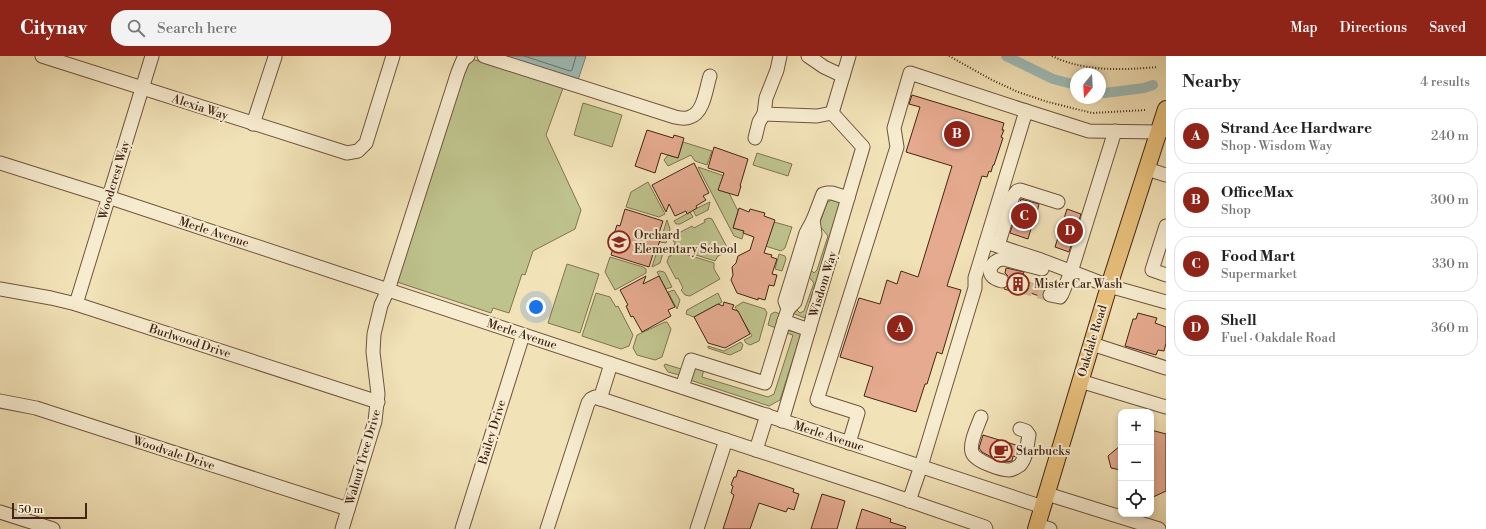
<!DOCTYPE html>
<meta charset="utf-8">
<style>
:root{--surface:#fff;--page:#f2f2f2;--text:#222;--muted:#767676;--line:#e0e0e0;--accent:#8f2418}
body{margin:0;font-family:"Libre Bodoni",serif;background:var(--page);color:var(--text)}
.controls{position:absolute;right:12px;bottom:12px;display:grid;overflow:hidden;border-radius:8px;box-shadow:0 2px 6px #0003}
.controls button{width:36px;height:36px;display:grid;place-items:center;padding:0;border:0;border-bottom:1px solid var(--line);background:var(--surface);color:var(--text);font:20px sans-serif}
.compass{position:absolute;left:1070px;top:12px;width:36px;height:36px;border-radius:50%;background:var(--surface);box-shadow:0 2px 6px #0003;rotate:198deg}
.scale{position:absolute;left:12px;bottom:10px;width:75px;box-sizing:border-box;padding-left:4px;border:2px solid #422516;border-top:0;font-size:11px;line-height:14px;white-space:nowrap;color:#422516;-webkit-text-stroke:3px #f7ecd0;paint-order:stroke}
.you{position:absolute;left:536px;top:251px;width:14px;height:14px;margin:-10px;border:3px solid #fff;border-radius:50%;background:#1a73e8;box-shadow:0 0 0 6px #1a73e833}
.badge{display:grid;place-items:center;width:26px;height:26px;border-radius:50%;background:var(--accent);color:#fff;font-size:13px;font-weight:700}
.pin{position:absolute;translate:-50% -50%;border:2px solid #fff;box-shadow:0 1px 4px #0006}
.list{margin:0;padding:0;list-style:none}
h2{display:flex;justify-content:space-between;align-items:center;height:52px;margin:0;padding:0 16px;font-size:17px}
h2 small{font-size:13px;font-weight:400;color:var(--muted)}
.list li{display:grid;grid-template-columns:26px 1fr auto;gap:12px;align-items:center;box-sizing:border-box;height:56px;margin:0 8px 8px;padding:0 8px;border:1px solid var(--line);border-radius:16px}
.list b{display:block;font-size:15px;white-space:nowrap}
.list p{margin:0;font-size:13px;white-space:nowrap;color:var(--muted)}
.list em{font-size:13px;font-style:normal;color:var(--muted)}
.icon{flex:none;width:22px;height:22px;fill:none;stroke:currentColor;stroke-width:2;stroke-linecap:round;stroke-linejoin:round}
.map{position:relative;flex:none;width:1166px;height:473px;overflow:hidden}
header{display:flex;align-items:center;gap:24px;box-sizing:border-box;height:56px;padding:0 20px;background:var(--accent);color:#fff}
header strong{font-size:19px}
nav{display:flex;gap:22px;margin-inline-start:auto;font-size:14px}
.search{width:280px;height:36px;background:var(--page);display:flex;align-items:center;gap:10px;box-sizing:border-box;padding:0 14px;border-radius:16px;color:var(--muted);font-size:15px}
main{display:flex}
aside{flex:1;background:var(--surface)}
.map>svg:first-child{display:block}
</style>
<header>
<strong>Citynav</strong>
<div class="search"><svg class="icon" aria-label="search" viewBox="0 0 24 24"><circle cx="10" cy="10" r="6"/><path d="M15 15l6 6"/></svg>Search here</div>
<nav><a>Map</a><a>Directions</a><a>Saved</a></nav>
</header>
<main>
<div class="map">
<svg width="1166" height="473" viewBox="0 0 1166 473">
<rect width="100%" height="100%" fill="#f2e2b7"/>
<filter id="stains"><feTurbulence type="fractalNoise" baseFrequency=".005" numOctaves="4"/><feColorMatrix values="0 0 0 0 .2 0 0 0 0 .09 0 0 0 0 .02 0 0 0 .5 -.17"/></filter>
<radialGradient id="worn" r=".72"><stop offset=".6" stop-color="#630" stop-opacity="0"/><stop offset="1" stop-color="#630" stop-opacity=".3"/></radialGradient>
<g fill="#bec28c" stroke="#807451">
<path d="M472 3 563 32 546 79 581 154 575 173 533 195 525 219 522 218 509 257 493 252 491 257 397 226 465 9Z"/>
<path d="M583 47 622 59 612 91 574 79Z"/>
<path d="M683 86 712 95 707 109 695 105 691 99 668 110 664 104 668 99 678 102Z"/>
<path d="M757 97 792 108 788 120 753 109Z"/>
<path d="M698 111 733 123 719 134 729 137 738 155 733 172 744 175 742 183 734 180Z"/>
<path d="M648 126 665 158 659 161 626 151 631 136Z"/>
<path d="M832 143 841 147 805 262 792 257 795 252 800 257 804 255 814 227 808 220 810 213 814 217 817 214 828 180 819 169 827 147Z"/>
<path d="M710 146 708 154 696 160 693 154Z"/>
<path d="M690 156 693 161 680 168H676L674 165Z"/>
<path d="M709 162 712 163 729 195 718 200 715 205 674 192 675 186 673 185 675 179 692 170 694 172 705 166 704 164Z"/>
<path d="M667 164 670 173 666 187 660 186Z"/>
<path d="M774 166 792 171 785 192 781 195 756 187Z"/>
<path d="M658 192 664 194 660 207 652 211Z"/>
<path d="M673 194 714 207V213L720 223 690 240 685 239 681 234 683 232 678 222 676 223 667 206 669 200H671Z"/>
<path d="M779 198 785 200 786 203 782 215 775 213Z"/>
<path d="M610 201 643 211 646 213V217L615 234 605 216Z"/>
<path d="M567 208 599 218 580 277 548 267Z"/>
<path d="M660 215 664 216 665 217 672 231 666 233 657 216Z"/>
<path d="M674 234 680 244 677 253 668 236Z"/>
<path d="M596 237 610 241 616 251 618 250 633 279 629 290 621 293 582 280Z"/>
<path d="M718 237 722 246 694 261 686 258 687 254Z"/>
<path d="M743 246 765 253 767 257 759 285 750 289 746 287 744 284 752 280 735 251Z"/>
<path d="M775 256 780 258 776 272 768 269 771 258Z"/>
<path d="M665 266H667L671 273 662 301 655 304 637 299 633 292 637 279Z"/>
<path d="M787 274 801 278 780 344 769 350 690 324 695 310 704 313 702 321 768 341 774 338 793 279 786 277Z"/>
<path d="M741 286 743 289 741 294 730 299 708 292V290L724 295Z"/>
<path d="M665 308 681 313 679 319 668 316 664 310Z"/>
</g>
<path fill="#9ebcb8" stroke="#798077" d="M494 0H586L577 27Z"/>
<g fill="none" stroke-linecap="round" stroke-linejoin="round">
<path stroke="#707067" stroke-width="1" d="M524 0 570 15 572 14 576 0"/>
<g stroke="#9ebcb8" stroke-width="10">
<path d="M1006 0 1053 23 1076 29"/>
<path d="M1100 36 1105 37 1144 32 1153 29"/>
</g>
</g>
<g fill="#e5aa8f" stroke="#422516">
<path d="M912 39 1004 67 1002 74H1004L1001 81 1003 82 994 109H993L991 116 989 115 987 121 982 120 947 230 961 234 942 298 937 296 927 328H925L916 356 864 340 873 311 840 301 859 242 880 248 887 224 897 228 901 215 918 221 952 110 906 96 920 51 909 48Z"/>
<path d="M647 74 673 82 674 79 684 82 678 102 661 97 655 117 635 110Z"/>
<path d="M714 91 748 103 740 130H741L738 140 718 134 724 117 708 112Z"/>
<path d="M694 107 709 137 703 140 706 144 696 150 697 152 687 158 686 155 675 160 669 148 666 156 652 129Z"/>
<path d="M1021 143 1039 148 1036 160 1038 161 1035 170 1032 169 1028 183 1010 177Z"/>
<path d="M739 152 749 156 750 153 765 157 764 160 775 164 764 197 772 199 771 201 777 203 772 218 777 219 774 230 769 229 765 244 758 242V244L737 237 731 224 733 219 732 211 736 207 738 200 750 194 754 181 743 177 744 175 733 172Z"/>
<path d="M625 153 663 165 657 183 660 184 657 193 655 192 649 211 611 199 616 182 613 181 617 169 620 170Z"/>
<path d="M1067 153 1081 158 1069 196 1055 191Z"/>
<path d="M1006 212 1024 216 1021 224 1046 232 1042 237V241L1019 233 1018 237 1004 233 1010 227 1008 220 1005 217Z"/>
<path d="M646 220 643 228 659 220 675 251 668 254 671 260 642 276 633 260 631 261 626 250 628 249 620 234Z"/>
<path d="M724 246 734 249 732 253 738 255 750 278 725 292 708 287 694 261 718 248 723 250Z"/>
<path d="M1138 257 1157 262 1155 267 1166 271V287L1164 295 1158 294 1156 299 1125 290 1133 263H1136Z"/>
<path d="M1151 374 1166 378V435L1151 442Z"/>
<path d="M983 379 1019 390 1016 401 1013 400 1012 405 1006 406 991 401 982 396 979 392Z"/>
<path d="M1121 389V414L1111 412 1108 400Z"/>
<path d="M738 414 794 433 793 436 799 438 794 454 788 452 786 456 759 447 750 473H723L734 439 731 437 733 430 731 429 734 421H736Z"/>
<path d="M822 438 845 445 837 473H811Z"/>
<path d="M862 453 891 463 890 466 906 471 905 473H856Z"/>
</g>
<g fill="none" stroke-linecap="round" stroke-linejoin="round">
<path stroke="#cfbc97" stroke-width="13" stroke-dasharray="13 6" stroke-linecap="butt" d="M1002 225 1050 239"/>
<g stroke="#6e543e" stroke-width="15">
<g id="minor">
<path d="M42 0 347 97 358 95 366 87 393 0"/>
<path d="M484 0 675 61C679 62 686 63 690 61 704 57 706 32 710 20"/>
<path d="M808 0 824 11 843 20"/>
<path d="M832 57 849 0"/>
<path d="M764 58 766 42 777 14 780 0"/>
<path d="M253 68 275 1"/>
<path d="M755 82 759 66 764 58 817 60 832 57 863 91 782 365"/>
<path d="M0 107 108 141 1043 451"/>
<path d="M1147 113 1166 119"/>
<path d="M1166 170 1152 214 1166 219"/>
<path d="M986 186 1041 204 1109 230 1166 246"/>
<path d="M998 190 1013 140 1017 135 1020 134 1058 146"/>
<path d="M1002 225C999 224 995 223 993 221 985 213 995 203 1004 203L1042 213"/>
<path d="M0 233 51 242 76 248 378 346"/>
<path d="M1050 239 1060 241 1062 238 1071 216 1115 75"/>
<path d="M76 248 152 0"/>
<path d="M788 253 795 246 815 178 813 164"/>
<path d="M784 265 788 253 785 245 806 177 813 164 823 138 827 137H832L848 142"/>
<path d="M1092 288 1166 312"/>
<path d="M1080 325 1166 351"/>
<path d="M682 331 691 304 765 327 784 265 809 274"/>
<path d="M600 343 611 308"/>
<path d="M0 345 36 352 348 453"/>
<path d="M981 361C978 369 969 388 972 396 974 405 1001 414 1009 414 1013 414 1017 411 1020 409 1027 401 1027 389 1029 379L1026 375 1020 373"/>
<path d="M849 387 858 357 817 344 897 91 894 72 910 17 1026 55"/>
<path d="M756 394 767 359"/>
<path d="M1047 438 1159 473"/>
<path d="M909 445 921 410 975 232V222L1026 55 1089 75 1158 76 1166 74"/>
<path d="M0 456 53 473"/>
<path d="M1037 469 1050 473"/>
<path d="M342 473 375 365 378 338 373 296 374 278 381 249 388 234 458 16 463 4 468 0"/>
<path d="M462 473 523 279"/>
<path d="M547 473 588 347 591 343 595 341 881 435 985 471 986 473"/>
<path d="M697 473 726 384"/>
</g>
</g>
<g stroke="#422516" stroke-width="18">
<path id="major" d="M1036 473 1109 230 1166 53"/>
</g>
<g stroke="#422516" stroke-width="2" stroke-dasharray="1 2" stroke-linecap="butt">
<path d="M949 0 992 24 1018 36 1048 46 1092 57 1146 54"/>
<path d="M1052 0C1085 16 1122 14 1158 11"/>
</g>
<use href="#minor" stroke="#f7ecd0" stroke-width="13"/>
<use href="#major" stroke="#e9c17c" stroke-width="16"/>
</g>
<defs>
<g id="school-ring" transform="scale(1.15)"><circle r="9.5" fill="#f7ecd0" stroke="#8f2418" stroke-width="1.5"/><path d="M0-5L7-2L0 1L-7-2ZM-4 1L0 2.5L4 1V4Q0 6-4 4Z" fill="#8f2418"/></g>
<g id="building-ring" transform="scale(1.15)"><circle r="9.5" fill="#f7ecd0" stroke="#8f2418" stroke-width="1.5"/><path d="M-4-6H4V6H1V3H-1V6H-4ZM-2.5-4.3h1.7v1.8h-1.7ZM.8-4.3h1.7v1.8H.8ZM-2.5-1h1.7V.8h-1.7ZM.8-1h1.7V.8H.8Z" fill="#8f2418"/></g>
<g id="cafe-ring" transform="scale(1.15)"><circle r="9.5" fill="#f7ecd0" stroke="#8f2418" stroke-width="1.5"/><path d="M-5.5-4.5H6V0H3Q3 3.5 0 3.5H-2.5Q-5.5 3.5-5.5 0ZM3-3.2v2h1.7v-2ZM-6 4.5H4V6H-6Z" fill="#8f2418"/></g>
</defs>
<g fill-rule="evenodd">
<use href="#school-ring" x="619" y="186"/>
<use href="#building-ring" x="1018" y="228"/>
<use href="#cafe-ring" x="1001" y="395"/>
</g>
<g text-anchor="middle" stroke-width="4" stroke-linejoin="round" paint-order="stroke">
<g font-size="12" fill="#422516" stroke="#f7ecd0">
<text transform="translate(200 51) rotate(18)" y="4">Alexia Way</text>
<text transform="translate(114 124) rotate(-73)" y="4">Woodcrest Way</text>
<text transform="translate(214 176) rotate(18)" y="4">Merle Avenue</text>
<text transform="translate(823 228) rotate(-73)" y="4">Wisdom Way</text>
<text transform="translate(522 278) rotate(18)" y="4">Merle Avenue</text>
<text transform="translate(190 285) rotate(18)" y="4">Burlwood Drive</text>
<text transform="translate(1092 285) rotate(-73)" y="4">Oakdale Road</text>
<text transform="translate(492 376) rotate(-73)" y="4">Bailey Drive</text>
<text transform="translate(829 380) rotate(18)" y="4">Merle Avenue</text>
<text transform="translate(174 397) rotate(18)" y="4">Woodvale Drive</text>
<text transform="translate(363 401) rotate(-74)" y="4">Walnut Tree Drive</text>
</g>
<g font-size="12" fill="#422516" stroke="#f7ecd0" text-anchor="start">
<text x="634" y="183">Orchard<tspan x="634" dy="14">Elementary School</tspan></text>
<text x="1034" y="232">Mister Car Wash</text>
<text x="1016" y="399">Starbucks</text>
</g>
</g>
<rect width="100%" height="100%" filter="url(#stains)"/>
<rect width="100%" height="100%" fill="url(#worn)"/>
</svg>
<div class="controls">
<button>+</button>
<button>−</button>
<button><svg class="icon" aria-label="locate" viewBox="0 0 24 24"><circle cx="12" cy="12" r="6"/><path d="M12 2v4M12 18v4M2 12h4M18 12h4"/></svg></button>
</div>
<svg class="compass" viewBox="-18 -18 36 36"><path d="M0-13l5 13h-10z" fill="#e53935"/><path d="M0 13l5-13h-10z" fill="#767676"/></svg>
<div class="scale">50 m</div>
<div class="you"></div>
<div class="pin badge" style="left:900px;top:272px">A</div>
<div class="pin badge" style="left:957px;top:78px">B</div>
<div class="pin badge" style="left:1024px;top:160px">C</div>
<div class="pin badge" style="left:1070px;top:175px">D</div>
</div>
<aside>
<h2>Nearby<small>4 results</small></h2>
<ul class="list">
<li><span class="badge">A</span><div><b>Strand Ace Hardware</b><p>Shop · Wisdom Way</p></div><em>240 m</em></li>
<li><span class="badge">B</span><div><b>OfficeMax</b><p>Shop</p></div><em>300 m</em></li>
<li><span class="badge">C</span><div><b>Food Mart</b><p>Supermarket</p></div><em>330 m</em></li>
<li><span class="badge">D</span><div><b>Shell</b><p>Fuel · Oakdale Road</p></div><em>360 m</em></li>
</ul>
</aside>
</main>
